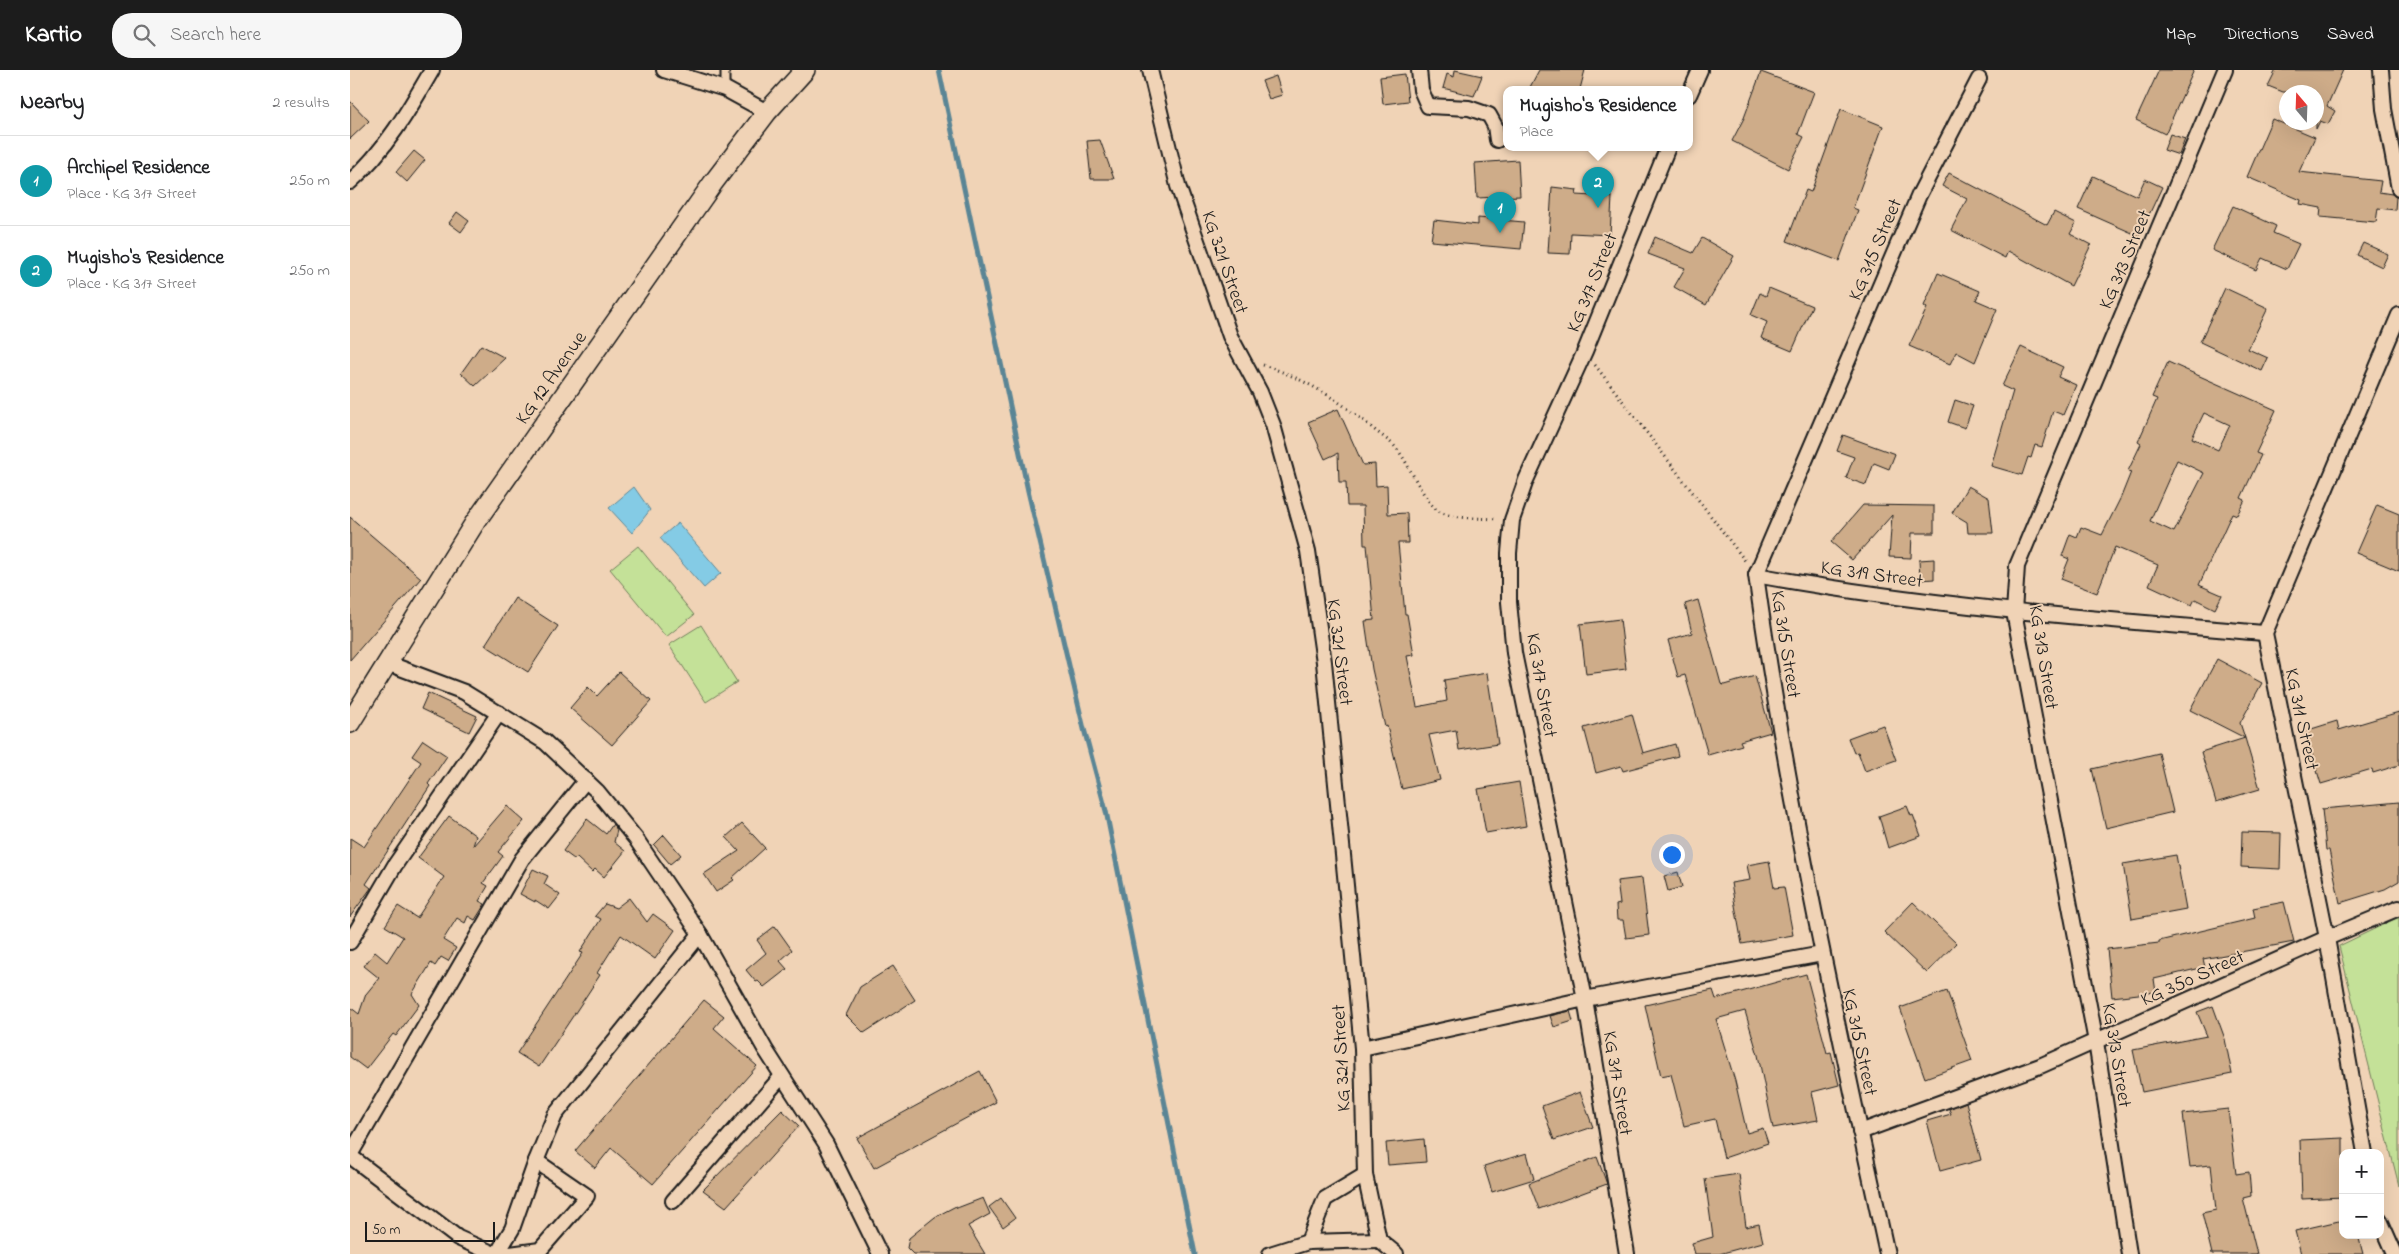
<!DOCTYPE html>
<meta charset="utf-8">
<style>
:root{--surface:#fff;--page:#f6f6f6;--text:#202124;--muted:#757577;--line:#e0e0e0;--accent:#1c1c1c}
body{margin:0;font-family:"Indie Flower",sans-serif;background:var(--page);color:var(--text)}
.controls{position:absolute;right:15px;bottom:15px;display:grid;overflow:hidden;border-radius:10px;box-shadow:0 5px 20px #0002}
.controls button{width:45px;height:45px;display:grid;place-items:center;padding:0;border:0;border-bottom:1px solid var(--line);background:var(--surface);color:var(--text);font:25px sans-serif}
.compass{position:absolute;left:1929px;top:15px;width:45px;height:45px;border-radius:50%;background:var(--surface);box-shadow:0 5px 20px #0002;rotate:341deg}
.scale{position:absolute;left:15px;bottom:12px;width:130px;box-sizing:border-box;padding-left:5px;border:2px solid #1c1c1c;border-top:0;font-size:14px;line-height:18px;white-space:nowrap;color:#1c1c1c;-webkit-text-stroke:4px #f0d3b6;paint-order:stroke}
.you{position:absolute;left:1321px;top:784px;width:18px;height:18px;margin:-12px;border:4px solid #fff;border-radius:50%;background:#1a73e8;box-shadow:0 0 0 8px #1a73e833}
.badge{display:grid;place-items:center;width:32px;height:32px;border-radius:50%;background:var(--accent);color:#fff;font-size:16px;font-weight:700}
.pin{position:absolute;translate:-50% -41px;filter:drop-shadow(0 1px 2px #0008)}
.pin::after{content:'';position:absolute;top:26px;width:18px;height:15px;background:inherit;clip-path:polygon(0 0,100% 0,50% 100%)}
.popup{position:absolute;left:1153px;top:16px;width:190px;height:65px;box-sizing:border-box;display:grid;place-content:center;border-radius:10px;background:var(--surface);filter:drop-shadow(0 1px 4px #0005);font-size:16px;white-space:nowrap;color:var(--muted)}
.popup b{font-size:19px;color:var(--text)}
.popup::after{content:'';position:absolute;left:50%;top:100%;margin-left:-10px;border:10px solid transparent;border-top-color:var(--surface)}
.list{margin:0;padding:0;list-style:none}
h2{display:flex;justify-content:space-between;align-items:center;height:65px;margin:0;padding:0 20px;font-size:21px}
h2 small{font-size:16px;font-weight:400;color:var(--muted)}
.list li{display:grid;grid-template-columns:32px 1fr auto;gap:15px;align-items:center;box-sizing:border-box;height:90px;padding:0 20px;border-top:1px solid var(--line)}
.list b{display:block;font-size:19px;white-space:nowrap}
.list p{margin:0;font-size:16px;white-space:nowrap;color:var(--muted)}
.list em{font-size:16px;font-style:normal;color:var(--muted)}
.icon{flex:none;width:28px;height:28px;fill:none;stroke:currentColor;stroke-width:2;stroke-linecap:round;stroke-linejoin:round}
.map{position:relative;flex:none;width:2049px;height:1184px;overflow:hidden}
header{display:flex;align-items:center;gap:30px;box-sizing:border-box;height:70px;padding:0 25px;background:var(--accent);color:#fff}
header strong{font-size:24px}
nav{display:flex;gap:28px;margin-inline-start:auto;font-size:18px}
.search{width:350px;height:45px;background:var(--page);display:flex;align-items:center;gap:12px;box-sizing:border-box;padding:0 18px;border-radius:20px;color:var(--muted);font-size:19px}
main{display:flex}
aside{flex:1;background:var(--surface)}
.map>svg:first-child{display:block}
</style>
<header>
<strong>Kartio</strong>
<div class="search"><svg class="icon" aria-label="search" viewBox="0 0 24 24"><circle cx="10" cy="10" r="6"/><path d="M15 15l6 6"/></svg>Search here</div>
<nav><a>Map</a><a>Directions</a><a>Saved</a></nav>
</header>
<main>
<aside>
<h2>Nearby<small>2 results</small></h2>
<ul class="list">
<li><span class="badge" style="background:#0f9aa8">1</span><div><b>Archipel Residence</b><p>Place · KG 317 Street</p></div><em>250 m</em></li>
<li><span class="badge" style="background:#0f9aa8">2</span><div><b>Mugisho's Residence</b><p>Place · KG 317 Street</p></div><em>250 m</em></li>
</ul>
</aside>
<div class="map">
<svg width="2049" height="1184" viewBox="0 0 2049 1184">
<rect width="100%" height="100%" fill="#f0d3b6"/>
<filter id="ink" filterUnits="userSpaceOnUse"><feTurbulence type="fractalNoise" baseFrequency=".02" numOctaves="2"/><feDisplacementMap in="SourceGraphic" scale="10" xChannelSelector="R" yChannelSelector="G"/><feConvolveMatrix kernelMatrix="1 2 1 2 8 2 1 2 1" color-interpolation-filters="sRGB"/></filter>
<g filter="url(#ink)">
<g fill="#c4e198" stroke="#707e5a">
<path d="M288 476 344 545 316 567 260 499Z"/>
<path d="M351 555 387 612 356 632 319 575Z"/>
<path d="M2049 847V1116L1989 876Z"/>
</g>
<g fill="#84cbe5" stroke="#5a8595">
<path d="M284 417 300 440 282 463 259 438Z"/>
<path d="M328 453 371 503 354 518 310 468Z"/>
</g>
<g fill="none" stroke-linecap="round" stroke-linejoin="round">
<path stroke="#5a8595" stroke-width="5" d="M589 0 678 421 734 659 756 741 845 1184"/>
</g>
<g fill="#ceac89" stroke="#1c1c1c" fill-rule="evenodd">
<path d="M1105 0 1132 6 1124 26 1093 18 1097 4 1104 7Z"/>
<path d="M1189 0H1235L1230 19H1179Z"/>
<path d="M1809 0H1844L1815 64 1786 50Z"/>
<path d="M1926 0H1993L1977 36 1985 41 1978 54 1970 51 1966 59V22H1933L1918 16Z"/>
<path d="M1411 2 1464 22 1448 64 1454 67 1438 99 1382 71 1394 48Z"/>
<path d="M1055 4 1058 31 1033 34 1030 7Z"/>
<path d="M926 6 932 25 919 29 912 11Z"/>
<path d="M0 31 19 51 0 69Z"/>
<path d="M1491 39 1533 56 1503 138 1508 140 1489 191 1437 171 1456 120 1461 122Z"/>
<path d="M1922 49 1965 67 1949 102 2031 111 2029 122 2042 124 2046 127 2045 140 2028 138 2026 152 1970 147 1971 138 1950 134 1951 130 1897 107Z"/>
<path d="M1820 64 1835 69 1829 85 1814 80Z"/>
<path d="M750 70 764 109H741L737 71Z"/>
<path d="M64 81 75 90 57 112 46 102Z"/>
<path d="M1168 90 1170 126 1127 128 1125 93Z"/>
<path d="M1599 103 1697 155 1704 142 1726 153 1720 164 1741 175 1721 216 1658 181 1655 188 1601 160 1617 129 1592 116Z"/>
<path d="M1743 106 1787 126 1795 109 1812 117 1789 166 1728 139Z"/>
<path d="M1202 117 1227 120 1226 125 1262 127 1260 165 1221 163 1220 184 1198 183Z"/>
<path d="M1883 136 1926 156 1923 163 1949 174 1937 199 1912 188 1906 200 1862 180Z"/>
<path d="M107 142 119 151 111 162 99 153Z"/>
<path d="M1128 148 1174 152 1171 179 1081 171 1084 150 1128 155Z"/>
<path d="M1305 167 1343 183 1352 168 1384 186 1356 235 1324 217 1335 198 1298 184Z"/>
<path d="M2013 173 2038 184 2032 197 2007 185Z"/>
<path d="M1588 203 1630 221 1626 230 1647 239 1625 292 1606 282 1600 294 1559 276 1577 238 1574 236Z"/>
<path d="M1419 218 1462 236 1442 281 1411 268 1417 252 1401 245 1410 223 1416 226Z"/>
<path d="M1875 218 1918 238 1898 279 1918 288 1912 301 1850 272Z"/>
<path d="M131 275 155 288 125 316 111 303Z"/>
<path d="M1671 277 1713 297 1708 307 1726 315 1713 345 1703 341 1692 377 1685 375 1681 388 1678 387 1672 405 1641 396 1663 321 1652 316Z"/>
<path d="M1818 292 1926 340 1906 383 1911 385 1891 428 1895 430 1887 445 1882 443 1849 515 1872 525 1865 539 1845 529 1842 535 1799 515 1808 495 1765 477 1747 523 1711 509 1719 489 1712 486 1720 464 1727 467 1731 457 1752 465 1771 427 1781 402 1778 401 1791 374 1788 372 1807 329 1802 327ZM1854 343 1880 355 1868 380 1842 368ZM1827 390 1854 403 1824 462 1800 451Z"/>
<path d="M1605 330 1623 336 1615 358 1598 352Z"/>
<path d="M988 339 1013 395 1025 394 1026 416 1037 415 1038 444 1057 443 1058 473H1048L1055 544H1057L1064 585 1057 586 1067 637 1097 631 1094 610 1137 603 1148 674 1109 680 1106 660 1079 665 1090 710 1052 719 1037 656 1035 657 1022 599 1015 551 1024 550 1017 475H1014L1013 436H997L996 412H989L988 383 975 389 958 352Z"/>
<path d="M1493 365 1545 384 1539 399 1524 393 1516 415 1496 408 1504 387 1487 381Z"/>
<path d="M1618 416 1639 428 1643 463H1618L1617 452 1602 443Z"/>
<path d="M1513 435 1584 436V463H1562L1561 488 1539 487 1542 445 1502 490 1481 472Z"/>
<path d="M2027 435 2049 444V501L2006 483Z"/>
<path d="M0 447 71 508 0 590Z"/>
<path d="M1584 489V509L1570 510 1569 490Z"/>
<path d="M165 528 208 556 178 602 135 575Z"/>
<path d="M1348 530 1371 614 1374 615 1405 606 1421 662 1390 671 1392 675 1358 685 1335 605 1328 607 1318 570 1342 563 1335 534Z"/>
<path d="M1270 549 1276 599 1236 604 1230 554Z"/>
<path d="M1867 589 1912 613 1890 653 1895 668 1840 640Z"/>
<path d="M269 602 301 631 262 675 220 638 238 617 247 626Z"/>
<path d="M78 623 127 646 119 662 71 639Z"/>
<path d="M2049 642V695L2023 703 2022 699 1971 714 1955 661 1987 651 1989 660Z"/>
<path d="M1282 644 1293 683 1325 674 1328 686 1273 701 1271 696 1246 703 1234 658Z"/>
<path d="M1533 655 1546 690 1515 701 1508 682 1504 683 1498 668Z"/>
<path d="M1895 668 1910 719 1866 732 1851 682Z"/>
<path d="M73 670 97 686 78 714 80 716 16 814 21 818 0 847V768L14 777 71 692 62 686Z"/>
<path d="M1809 683 1823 742 1756 758 1742 699Z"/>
<path d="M1169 712 1176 756 1136 763 1128 719Z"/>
<path d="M2049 732V811L2035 819 1990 833 1979 780H1976L1972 739Z"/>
<path d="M157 736 174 751 148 782 153 786 133 813 138 816 129 831 135 834 125 850 118 846 115 853 107 848 93 870 106 878 98 891 91 887 85 896 81 893 62 924 69 935 46 966 43 964 16 999 0 987V937L9 944 16 924 29 908 14 896 25 882 37 892 53 867 35 856 48 836 67 848 94 807 68 788 99 746 126 766 123 776Z"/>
<path d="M1557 736 1561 746 1563 745 1571 766 1538 778 1529 746Z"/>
<path d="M237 749 256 764 263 754 267 760 264 772 275 781 254 807 245 799 242 802 227 788 224 789 213 781Z"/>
<path d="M392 753 415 778 382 808 384 810 366 822 354 804 389 781 376 767Z"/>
<path d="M1892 762 1931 763 1930 799 1891 797Z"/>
<path d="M314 765 331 785 320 794 304 775Z"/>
<path d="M1826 785 1836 839 1782 849 1773 794Z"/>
<path d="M1419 791 1424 818 1434 817 1443 865 1392 874 1381 813 1400 810 1397 795Z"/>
<path d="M183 799 198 806 194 814 210 825 199 839 185 830V832L170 824Z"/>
<path d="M1328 802 1332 817 1318 821 1314 806Z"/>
<path d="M1292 808 1299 865 1276 868 1273 850H1267L1266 835 1270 834 1267 811Z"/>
<path d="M279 828 297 852 303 844 325 860 305 889 271 865 247 903 250 905 233 931 189 997 167 983 233 883 230 882 251 849 245 846 255 834 266 838Z"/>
<path d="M1563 832 1606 873 1577 903 1534 862Z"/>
<path d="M1934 832 1944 872 1853 889 1855 897 1804 909 1806 922 1762 927 1757 879 1809 873V871L1905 848 1903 838Z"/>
<path d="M425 856 442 880 430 891 437 899 414 917 408 911 406 912 396 900 416 883 407 870Z"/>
<path d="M543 896 565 930 514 963 496 945 510 917Z"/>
<path d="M1456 904 1477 983 1481 982 1489 1015 1462 1022 1468 1050 1423 1058 1408 985 1395 941 1366 949 1385 1011 1397 1063 1413 1058 1418 1073 1374 1088 1365 1049 1334 1056 1321 1004 1311 1006 1295 935 1363 920 1366 929Z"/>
<path d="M1597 921 1622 991 1575 1008 1550 938Z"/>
<path d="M354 930 374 946 364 958 407 996 303 1114 261 1078 245 1098 225 1081Z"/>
<path d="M1863 936 1875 969 1882 1004 1792 1022 1783 980 1857 966 1847 942Z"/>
<path d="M1220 941 1223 951 1204 957 1200 946Z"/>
<path d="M630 1001 646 1032 524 1098 507 1068Z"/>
<path d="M1230 1022 1243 1057 1204 1070 1192 1036Z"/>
<path d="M1616 1032 1631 1090 1590 1101 1577 1051 1601 1044 1599 1039Z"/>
<path d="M1878 1039 1886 1104 1899 1102 1901 1126 1893 1128 1907 1184H1862L1852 1143 1866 1140 1861 1095 1840 1097 1833 1044Z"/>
<path d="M432 1040 449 1056 376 1137 353 1120Z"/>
<path d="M1993 1068V1127L1952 1129 1950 1070Z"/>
<path d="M1074 1069 1076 1092 1038 1095 1036 1073Z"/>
<path d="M1177 1083 1184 1109 1142 1122 1134 1096Z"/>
<path d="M1247 1087 1257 1114 1189 1139 1179 1113Z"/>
<path d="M1389 1104 1396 1157 1409 1154 1413 1172 1369 1184H1345L1342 1173 1363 1167 1355 1109Z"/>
<path d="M633 1128 640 1144 618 1156 635 1184H563L557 1178 559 1168 585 1147 606 1136 607 1138Z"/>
<path d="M651 1128 665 1148 653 1157 639 1137Z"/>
<path d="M1993 1150V1165H2008L2013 1184H1951L1945 1161Z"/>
</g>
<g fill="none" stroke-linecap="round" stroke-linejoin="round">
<g stroke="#1c1c1c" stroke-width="11">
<path id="service" d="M375 0V19"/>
</g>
<g stroke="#1c1c1c" stroke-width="18">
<g id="minor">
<path d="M314 0 375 19 417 42"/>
<path d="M800 0 828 116 880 266 910 322 923 355 958 481 974 592 1012 978 1015 1105 1029 1170 1046 1184"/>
<path d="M1069 0 1071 20 1078 36 1119 38 1139 45 1145 56 1147 70"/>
<path d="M2031 0 2034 39 2049 119"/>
<path d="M1339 25 1350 0"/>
<path d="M0 112C35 81 59 40 82 0"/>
<path d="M1406 505C1574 536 1744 549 1915 563"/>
<path d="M37 593 114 622 195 672 247 721 286 769 350 864 415 979 476 1074 530 1184"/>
<path d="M0 872 45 795 149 643"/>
<path d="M1012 978 1235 929 1472 884"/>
<path d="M1510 1062 1690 996 1977 868 2049 838"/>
<path d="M2015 1083 1977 868 1915 563 2049 245"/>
<path d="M0 1085 172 789 236 710"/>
<path d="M0 1086 108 1168 144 1184"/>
<path d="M323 1131 432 1006"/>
<path d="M2030 1150 2045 1184"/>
<path d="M958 1172 975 1129 1015 1105"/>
<path d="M147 1184 162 1159 186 1091 205 1045 350 864"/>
<path d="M160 1184 190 1180 237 1126 186 1091"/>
<path d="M920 1184 958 1172 1029 1170"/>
<path d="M1277 1184 1235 929 1164 583 1159 532V483L1162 450 1176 410 1235 281 1318 77"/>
<path d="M1537 1184C1488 959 1438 733 1406 505L1569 125 1629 9"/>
<path d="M1779 1184 1746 972 1664 542 1667 496 1875 0"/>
</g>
</g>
<g stroke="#1c1c1c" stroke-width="22">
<path id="secondary" d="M0 653 124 454 363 113 417 42 455 0"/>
</g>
<g stroke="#1c1c1c" stroke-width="3" stroke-dasharray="1 4" stroke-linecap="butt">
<path d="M913 295C956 309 993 332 1027 362 1034 367 1042 373 1047 379 1059 393 1074 433 1090 442 1104 449 1132 448 1147 449"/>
<path d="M1245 295 1396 492"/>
</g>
<use href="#service" stroke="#f0d3b6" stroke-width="7"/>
<use href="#minor" stroke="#f0d3b6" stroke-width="14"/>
<use href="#secondary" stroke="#f0d3b6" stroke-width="19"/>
</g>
</g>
<g text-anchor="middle" stroke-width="4" stroke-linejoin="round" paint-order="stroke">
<g font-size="20" fill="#1c1c1c" stroke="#f0d3b6">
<text transform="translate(1524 179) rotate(-67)" y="7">KG 315 Street</text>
<text transform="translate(1774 189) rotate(-67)" y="7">KG 313 Street</text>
<text transform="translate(876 192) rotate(71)" y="7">KG 321 Street</text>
<text transform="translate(1241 212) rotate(-68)" y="7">KG 317 Street</text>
<text transform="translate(200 307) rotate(-55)" y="7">KG 12 Avenue</text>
<text transform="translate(1522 503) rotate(8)" y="7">KG 319 Street</text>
<text transform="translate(1437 574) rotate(81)" y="7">KG 315 Street</text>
<text transform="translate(991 582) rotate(83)" y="7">KG 321 Street</text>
<text transform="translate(1695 587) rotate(81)" y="7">KG 313 Street</text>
<text transform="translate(1193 615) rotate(80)" y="7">KG 317 Street</text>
<text transform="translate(1953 649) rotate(78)" y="7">KG 311 Street</text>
<text transform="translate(1842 907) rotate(-24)" y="7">KG 350 Street</text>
<text transform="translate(1511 972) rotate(78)" y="7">KG 315 Street</text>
<text transform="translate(1768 985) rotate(81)" y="7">KG 313 Street</text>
<text transform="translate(990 988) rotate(-93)" y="7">KG 321 Street</text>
<text transform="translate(1269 1013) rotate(81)" y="7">KG 317 Street</text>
</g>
</g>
</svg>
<div class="controls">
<button>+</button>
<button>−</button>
</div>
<svg class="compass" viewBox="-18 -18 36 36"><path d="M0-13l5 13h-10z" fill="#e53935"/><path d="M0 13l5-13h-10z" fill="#757577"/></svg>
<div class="scale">50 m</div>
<div class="you"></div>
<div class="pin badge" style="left:1150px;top:163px;background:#0f9aa8">1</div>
<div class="pin badge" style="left:1248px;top:138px;background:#0f9aa8">2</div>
<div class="popup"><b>Mugisho's Residence</b>Place</div>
</div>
</main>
